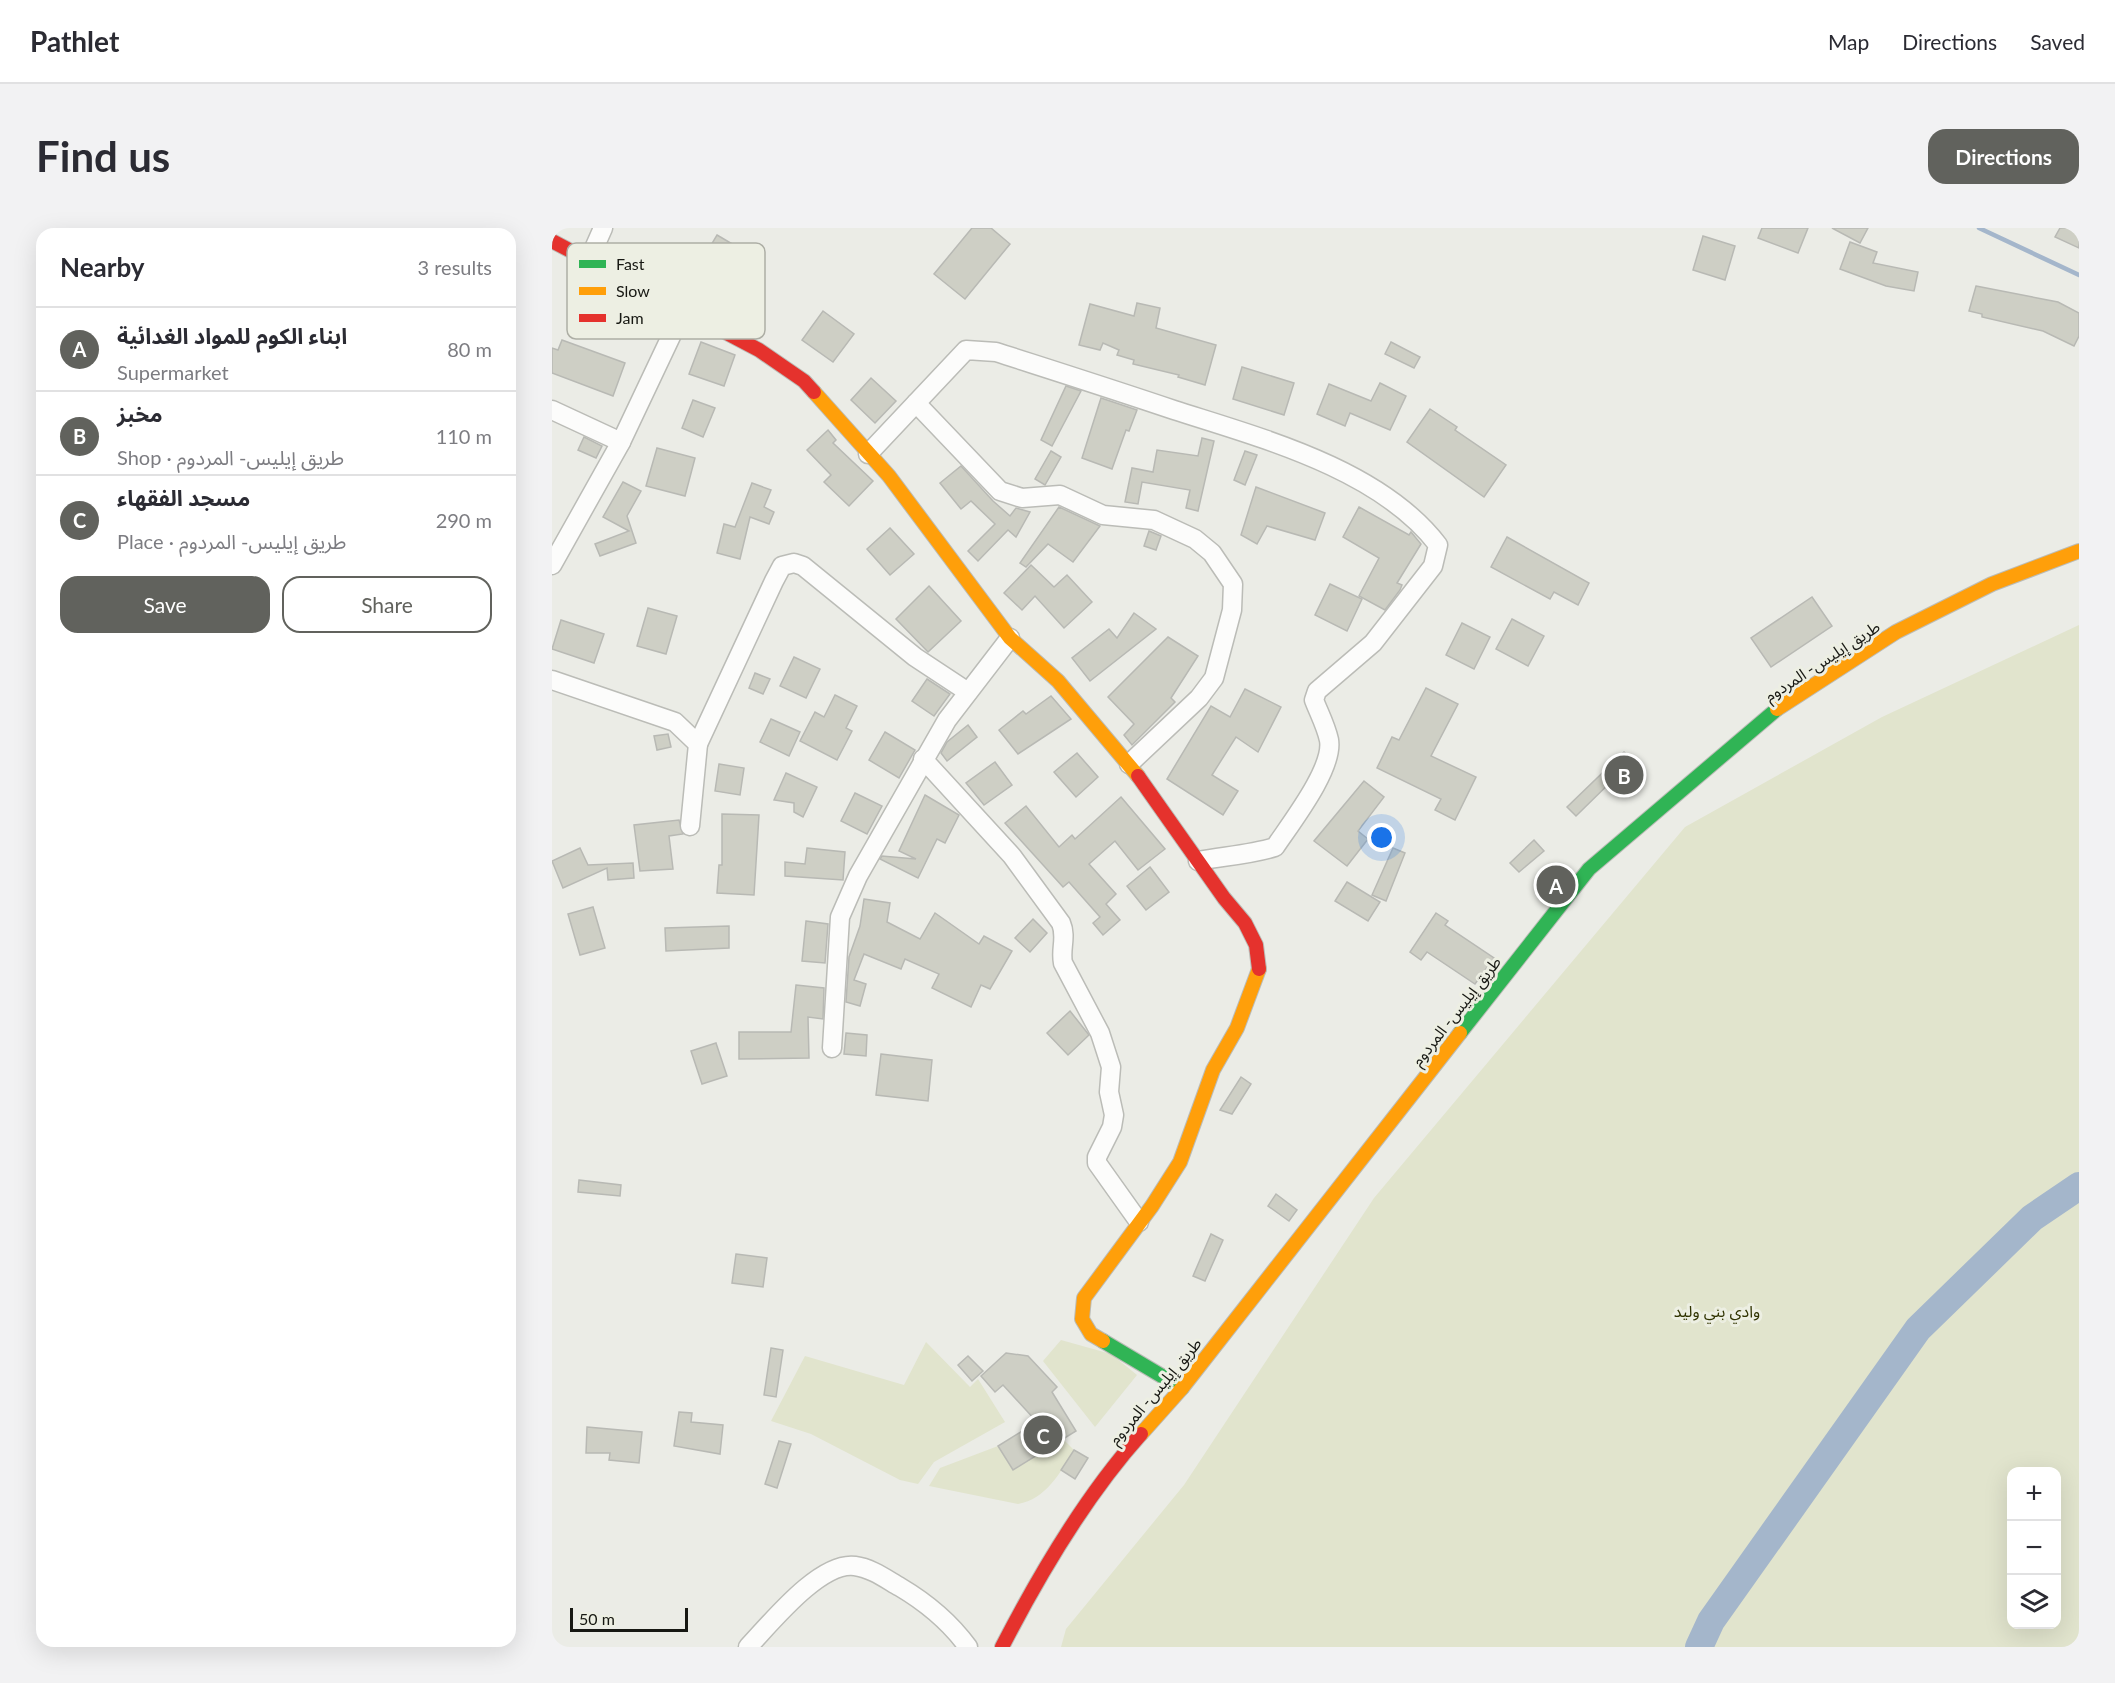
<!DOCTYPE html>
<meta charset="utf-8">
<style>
:root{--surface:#fff;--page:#f2f2f3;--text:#2b2b33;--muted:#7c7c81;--line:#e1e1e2;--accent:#61625d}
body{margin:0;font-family:Lato,"Noto Sans Arabic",sans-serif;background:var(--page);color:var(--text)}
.controls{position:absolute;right:18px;bottom:18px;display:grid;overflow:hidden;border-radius:12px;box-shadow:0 6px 24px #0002}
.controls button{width:54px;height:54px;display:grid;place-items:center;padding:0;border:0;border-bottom:2px solid var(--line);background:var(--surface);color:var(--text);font:30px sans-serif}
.scale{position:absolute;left:18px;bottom:15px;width:118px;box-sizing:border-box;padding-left:6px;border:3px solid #171813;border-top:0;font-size:16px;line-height:21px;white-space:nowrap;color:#171813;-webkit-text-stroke:4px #edefe3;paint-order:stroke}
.you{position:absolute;left:830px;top:610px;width:21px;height:21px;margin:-15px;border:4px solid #fff;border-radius:50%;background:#1a73e8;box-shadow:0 0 0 9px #1a73e833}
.badge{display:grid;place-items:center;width:39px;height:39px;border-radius:50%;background:var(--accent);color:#fff;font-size:20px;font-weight:700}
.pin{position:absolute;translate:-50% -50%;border:3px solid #fff;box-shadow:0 2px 6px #0006}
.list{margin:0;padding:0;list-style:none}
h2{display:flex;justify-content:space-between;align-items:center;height:78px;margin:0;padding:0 24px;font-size:26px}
h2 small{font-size:20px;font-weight:400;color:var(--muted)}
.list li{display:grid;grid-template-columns:39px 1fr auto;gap:18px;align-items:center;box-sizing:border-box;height:84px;padding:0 24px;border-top:2px solid var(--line)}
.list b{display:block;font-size:22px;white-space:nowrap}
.list p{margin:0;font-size:20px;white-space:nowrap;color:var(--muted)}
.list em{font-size:20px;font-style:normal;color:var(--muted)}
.actions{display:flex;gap:12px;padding:18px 24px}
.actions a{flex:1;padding:14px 0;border:2px solid var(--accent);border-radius:18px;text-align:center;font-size:21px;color:var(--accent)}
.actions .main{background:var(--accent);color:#fff}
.icon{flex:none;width:33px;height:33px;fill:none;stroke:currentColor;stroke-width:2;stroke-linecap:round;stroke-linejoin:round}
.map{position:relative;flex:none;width:1527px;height:1419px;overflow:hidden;border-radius:18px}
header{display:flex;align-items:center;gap:36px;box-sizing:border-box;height:84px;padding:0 30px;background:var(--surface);border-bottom:2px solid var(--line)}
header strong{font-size:28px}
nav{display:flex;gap:33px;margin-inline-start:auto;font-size:21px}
.intro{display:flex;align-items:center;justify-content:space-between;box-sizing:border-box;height:144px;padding:0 36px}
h1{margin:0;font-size:42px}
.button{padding:15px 27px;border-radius:18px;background:var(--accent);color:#fff;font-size:21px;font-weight:700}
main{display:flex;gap:36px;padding:0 36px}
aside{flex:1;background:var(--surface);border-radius:18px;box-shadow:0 6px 24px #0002}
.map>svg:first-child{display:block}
</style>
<header>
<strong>Pathlet</strong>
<nav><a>Map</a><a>Directions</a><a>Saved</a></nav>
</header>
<div class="intro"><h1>Find us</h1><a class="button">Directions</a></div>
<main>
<aside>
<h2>Nearby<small>3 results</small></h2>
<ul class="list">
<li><span class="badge">A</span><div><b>ابناء الكوم للمواد الغدائية</b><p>Supermarket</p></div><em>80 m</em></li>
<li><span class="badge">B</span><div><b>مخبز</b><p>Shop · طريق إيليس- المردوم</p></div><em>110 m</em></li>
<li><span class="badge">C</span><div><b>مسجد الفقهاء</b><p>Place · طريق إيليس- المردوم</p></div><em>290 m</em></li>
</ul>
<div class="actions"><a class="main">Save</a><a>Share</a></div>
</aside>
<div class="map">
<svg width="1527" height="1419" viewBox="0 0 1527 1419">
<rect width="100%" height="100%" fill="#ebece6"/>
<g fill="#e1e4cd" fill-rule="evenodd">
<path d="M1527 397V1419H509L514 1401 632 1257 822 970 1133 599 1330 489ZM1460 1244H1504V1396H1460Z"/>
<path d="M509 1112 559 1126 585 1147 543 1199 491 1133Z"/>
<path d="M374 1114 418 1159 426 1151 453 1194 382 1234 366 1256 348 1252 259 1206 219 1193 253 1128 352 1157Z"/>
<path d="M511 1211 522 1222C508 1245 494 1271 466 1276L377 1258 388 1240 446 1218 461 1242Z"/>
</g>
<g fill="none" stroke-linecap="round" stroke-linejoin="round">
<path stroke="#a4b6cb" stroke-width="4.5" d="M1427 0 1527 47"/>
<path stroke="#a4b6cb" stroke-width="28" d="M1147 1419 1159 1393 1366 1101 1480 990 1527 958"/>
</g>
<g fill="#cecfc5" stroke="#b8b9b4" stroke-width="1.5">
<path d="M420 0H439L458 16 413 71 382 46Z"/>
<path d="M1210 0H1256L1246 25 1206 10Z"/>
<path d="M1280 0H1316L1308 15Z"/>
<path d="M1508 0H1527V20L1503 9Z"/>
<path d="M165 7 194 24 178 52 149 34Z"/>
<path d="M1151 8 1183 18 1173 52 1141 42Z"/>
<path d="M1298 14 1325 24 1321 35 1366 44 1362 63 1334 58 1288 41Z"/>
<path d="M1424 58 1506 74 1527 85V108L1522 118 1491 103 1430 89V86L1417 83Z"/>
<path d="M585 75 608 80 604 100 664 117 653 157 626 149 627 147 581 136 582 132 565 127 567 122 551 115 548 122 527 117 538 76 582 88Z"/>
<path d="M271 83 302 106 281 134 250 112Z"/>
<path d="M10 112 73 135 61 168 0 145V120L6 122Z"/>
<path d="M149 114 183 127 172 158 137 146Z"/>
<path d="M839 114 868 129 862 140 833 126Z"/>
<path d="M690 139 742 155 732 187 681 171Z"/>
<path d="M319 150 344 173 323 195 299 172Z"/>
<path d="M828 155 854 168 838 202 798 185 793 198 765 186 777 156 819 173Z"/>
<path d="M514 158 529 163 500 218 489 212Z"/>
<path d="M549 170 585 182 577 203 574 202 560 241 530 230Z"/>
<path d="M141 172 163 180 151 209 130 200Z"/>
<path d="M878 181 905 199 903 202 954 237 932 269 855 214Z"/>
<path d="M276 202 284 212 281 215 321 253 297 278 272 254 279 247 255 222Z"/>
<path d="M32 209 50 218 44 230 26 222Z"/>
<path d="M650 210 662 213 646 283 634 280 638 262 590 254 586 276 573 274 580 240 601 244 605 222 646 228Z"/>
<path d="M105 220 143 230 133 268 94 258Z"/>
<path d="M499 223 509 229 493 257 483 251Z"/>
<path d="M693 223 705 227 693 257 682 252Z"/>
<path d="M409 238 441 273 458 288 464 280 478 284 464 309 456 302 426 333 416 323 443 296 419 273 409 281 388 255Z"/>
<path d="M71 254 89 263 75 288 84 315 48 328 43 316 77 303 51 289Z"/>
<path d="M200 255 219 262 212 279 222 284 217 296 198 289 188 331 165 325 172 296 183 299Z"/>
<path d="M704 259 773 285 763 312 715 298 705 316 689 307Z"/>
<path d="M507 279 548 298 521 334 496 316 474 339 468 335Z"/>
<path d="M807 279 857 307 859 304 869 316 845 355 850 357 848 362 833 382 807 368 827 330 791 309Z"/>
<path d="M338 300 362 326 338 347 315 321Z"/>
<path d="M597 303 609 308 604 322 592 318Z"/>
<path d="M955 309 1037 355 1026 377 1002 364 998 371 939 339Z"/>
<path d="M479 337 502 359 515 347 540 374 512 400 483 368 470 382 452 365Z"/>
<path d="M778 356 810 371 795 403 763 387Z"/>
<path d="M377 358 409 393 376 424 344 391Z"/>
<path d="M1260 369 1280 398 1219 439 1199 410Z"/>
<path d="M96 380 125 388 114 426 85 418Z"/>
<path d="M582 385 604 401 538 453 520 430 557 401 565 410Z"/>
<path d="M960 391 992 408 976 438 944 421Z"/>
<path d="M9 392 52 406 42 435 0 421Z"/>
<path d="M910 395 938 409 922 441 894 427Z"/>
<path d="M616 409 646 428 619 470 623 474 580 517 572 507 582 496 556 469Z"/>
<path d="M242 429 268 441 254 470 228 458Z"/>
<path d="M203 445 218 451 211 466 197 460Z"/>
<path d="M375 451 398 466 382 488 360 473Z"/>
<path d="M874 460 906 476 879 528 924 549 903 592 883 582 889 571 825 540 840 509 847 512Z"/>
<path d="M693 461 729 479 706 524 684 509 660 547 686 563 671 587 615 551 659 478 678 489Z"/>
<path d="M283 467 305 478 294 500 300 503 285 532 248 513 263 484 272 489Z"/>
<path d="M499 468 519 491 466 526 447 502 471 483 474 486Z"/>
<path d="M219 491 248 504 237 528 208 514Z"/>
<path d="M416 497 425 509 395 533 389 525 395 514Z"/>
<path d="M333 504 363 522 347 550 317 532Z"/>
<path d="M116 506 119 519 105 522 102 508Z"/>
<path d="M1072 524 1090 542 1080 551 1071 542 1024 588 1015 579Z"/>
<path d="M525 525 546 549 524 569 502 544Z"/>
<path d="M443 534 460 557 432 577 414 555Z"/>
<path d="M167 536 192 540 188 567 163 563Z"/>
<path d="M234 545 265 559 251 589 242 584V575L222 572Z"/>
<path d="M812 553 832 569 806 603 816 611 795 638 762 613Z"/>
<path d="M303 565 330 578 315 606 289 593Z"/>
<path d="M373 567 407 587 393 615 385 611 366 650 328 631 330 628 364 631 347 623Z"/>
<path d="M569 569 613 621 586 642 563 613 537 636 564 666 554 676 568 692 551 707 541 695 548 689 517 654 511 659 453 595 474 578 507 619 520 607 523 611Z"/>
<path d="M170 586 207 587 202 667 165 665 167 637H170Z"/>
<path d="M127 592 131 606 117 608 121 641 88 643 82 597Z"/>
<path d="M982 612 992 623 967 644 958 635Z"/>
<path d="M28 620 36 637 81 635 82 650 56 652 55 640 11 660 0 633Z"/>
<path d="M255 620 293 624 291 652 233 648V634L253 636Z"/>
<path d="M841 620 853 625 834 673 820 667Z"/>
<path d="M598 639 617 664 594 682 575 658Z"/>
<path d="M795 654 828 674 816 693 783 673Z"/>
<path d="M312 671 338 675 335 694 368 711 383 685 427 716 432 708 460 723 438 761 429 757 419 779 380 760 387 746 353 731 349 741 312 726 302 752 314 756 308 778 294 774 297 729 308 698Z"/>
<path d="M41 679 53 720 28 727 16 686Z"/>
<path d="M884 685 896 693 893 697 942 730 923 756 875 724 869 732 858 724Z"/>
<path d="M481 691 495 705 478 724 463 710Z"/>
<path d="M254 693 276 696 273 735 250 733Z"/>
<path d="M177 698V720L114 723 113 700Z"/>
<path d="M244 757 272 760 271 791 256 789 257 830 187 831V804H239Z"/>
<path d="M518 783 537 807 516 827 495 805Z"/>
<path d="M294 805 315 807 314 828 292 826Z"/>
<path d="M164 815 175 848 150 856 139 823Z"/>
<path d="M329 826 380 832 376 873 324 867Z"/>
<path d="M689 849 699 856 680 886 668 882Z"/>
<path d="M27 952 69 957 68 968 26 964Z"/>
<path d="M724 966 745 982 737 993 716 978Z"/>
<path d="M659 1006 671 1012 653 1053 641 1048Z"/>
<path d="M184 1026 215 1030 211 1059 180 1055Z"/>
<path d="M219 1120 231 1122 224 1169 212 1167Z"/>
<path d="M454 1125 476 1128 505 1159 500 1164 524 1203 461 1242 446 1218 485 1194 451 1157 443 1164 429 1148Z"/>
<path d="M416 1128 431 1143 420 1153 406 1137Z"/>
<path d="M127 1184 140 1185 139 1194 171 1197 168 1226 122 1218Z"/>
<path d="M35 1199 90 1204 87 1235 57 1232 58 1225H34Z"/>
<path d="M227 1213 239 1216 225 1260 213 1256Z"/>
<path d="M522 1222 536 1230 523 1251 509 1242Z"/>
</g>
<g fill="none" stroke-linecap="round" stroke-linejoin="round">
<g stroke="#bbbcb7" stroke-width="21">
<g id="street">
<path d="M36 34 51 0"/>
<path d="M364 175 448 263 470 270 508 267 551 287 602 292 643 311 660 325 681 356 680 382 662 450 647 470 577 536"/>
<path d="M0 182 69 214"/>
<path d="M316 226 414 122 444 124C503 143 563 162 622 182 709 210 828 241 886 317L881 338 821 415 765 463 762 472C767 485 774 498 777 512 782 540 739 595 723 619 697 627 672 628 646 633"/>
<path d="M0 337 69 214 131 83"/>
<path d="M0 452 123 494 146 516 138 598"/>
<path d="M146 516 222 353 230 338 242 335 251 338 363 429 416 464"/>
<path d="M371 531 460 628 509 695C515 709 508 721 511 735L548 805 559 839 557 864 562 887 560 899 545 929V935L587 994"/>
<path d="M280 820 288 689 306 648 395 492 458 410"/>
<path d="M196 1419C218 1396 268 1333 303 1338 319 1340 334 1351 348 1359 375 1375 397 1393 416 1419"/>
</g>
</g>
<g stroke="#bbbcb7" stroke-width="16">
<g id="fast">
<path d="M908 805 1037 641 1225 481"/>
<path d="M551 1113 630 1160"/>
</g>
</g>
<g stroke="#bbbcb7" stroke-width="16">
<g id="slow">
<path d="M262 164 337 248 458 410 506 453 586 548"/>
<path d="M1225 481 1344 404 1440 356 1527 323"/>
<path d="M551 1113 539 1106 530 1091 532 1070 600 978 628 934 661 842 685 800 707 741"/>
<path d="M589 1206 630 1160 908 805"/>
</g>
</g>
<g stroke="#bbbcb7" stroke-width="16">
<g id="jam">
<path d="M0 13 207 122 252 153 262 164"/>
<path d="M586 548 672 670 693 695 704 717 707 741"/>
<path d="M450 1419C486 1349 536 1265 589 1206"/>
</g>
</g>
<use href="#street" stroke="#fcfcfb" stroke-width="18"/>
<use href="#fast" stroke="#30b455" stroke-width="14"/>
<use href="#slow" stroke="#ff9f0a" stroke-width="14"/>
<use href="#jam" stroke="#e5322d" stroke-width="14"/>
</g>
<g text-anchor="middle" stroke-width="6" stroke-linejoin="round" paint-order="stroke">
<g font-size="16" fill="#171813" stroke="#edefe3">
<text transform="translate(1270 433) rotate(-33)" y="6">طريق إيليس- المردوم</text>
<text transform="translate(904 783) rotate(-52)" y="6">طريق إيليس- المردوم</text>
<text transform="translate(603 1163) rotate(-50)" y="6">طريق إيليس- المردوم</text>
</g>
<g font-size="16" fill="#303300" stroke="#edefe3">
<text x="1165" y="1089">وادي بني وليد</text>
</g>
</g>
<rect x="15" y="15" width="198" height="96" rx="9" fill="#edefe3" stroke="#adaea5" stroke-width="1.5"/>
<rect x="27" y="32" width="27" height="8" fill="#30b455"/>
<rect x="27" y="59" width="27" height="8" fill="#ff9f0a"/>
<rect x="27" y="86" width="27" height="8" fill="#e5322d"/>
<g font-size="16" fill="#171813">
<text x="64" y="42">Fast</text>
<text x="64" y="69">Slow</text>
<text x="64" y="96">Jam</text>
</g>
</svg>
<div class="controls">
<button>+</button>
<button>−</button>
<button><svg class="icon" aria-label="layers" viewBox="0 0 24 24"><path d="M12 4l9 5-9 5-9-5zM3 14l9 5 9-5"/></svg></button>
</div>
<div class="scale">50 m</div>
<div class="you"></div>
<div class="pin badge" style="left:1004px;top:657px">A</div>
<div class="pin badge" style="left:1072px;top:547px">B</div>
<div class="pin badge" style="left:491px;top:1207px">C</div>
</div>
</main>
